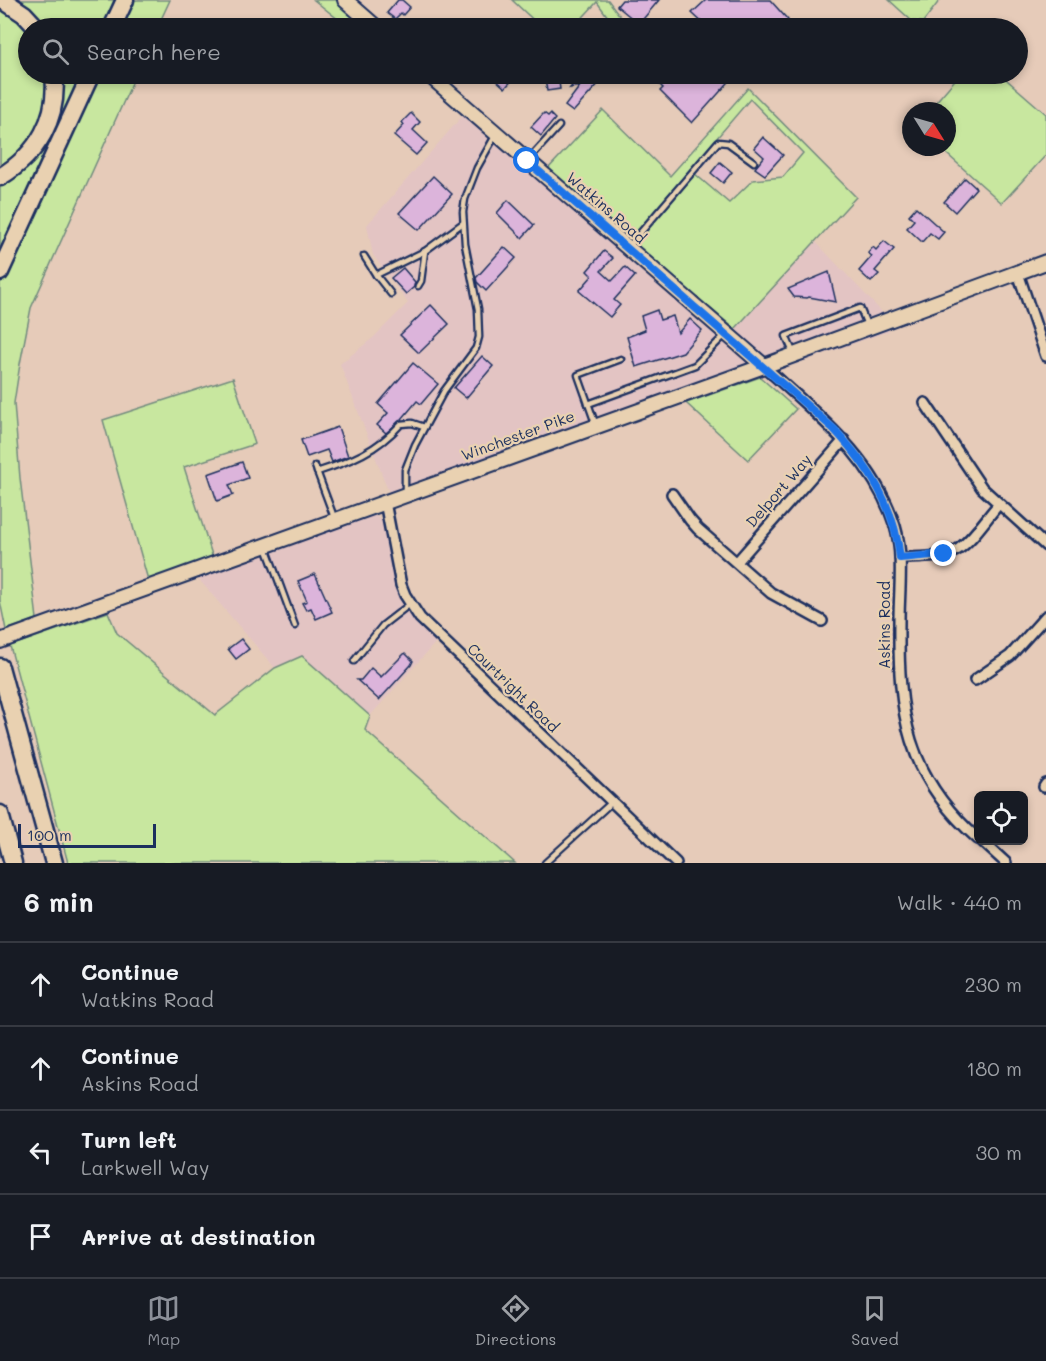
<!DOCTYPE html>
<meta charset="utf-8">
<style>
:root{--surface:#171b24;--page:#242831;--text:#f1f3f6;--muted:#9ea1a6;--line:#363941;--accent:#8c9099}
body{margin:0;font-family:Mali,sans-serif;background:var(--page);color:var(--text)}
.controls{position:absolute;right:18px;bottom:18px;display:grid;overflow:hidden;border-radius:9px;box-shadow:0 3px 9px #0003}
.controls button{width:54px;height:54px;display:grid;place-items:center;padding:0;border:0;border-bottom:2px solid var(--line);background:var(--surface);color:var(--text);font:30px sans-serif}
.compass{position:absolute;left:902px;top:102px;width:54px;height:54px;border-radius:50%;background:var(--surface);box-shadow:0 3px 9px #0003;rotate:127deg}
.scale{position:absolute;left:18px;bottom:15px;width:138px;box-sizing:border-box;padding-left:6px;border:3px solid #1b2f5e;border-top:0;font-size:16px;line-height:21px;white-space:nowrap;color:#1b2f5e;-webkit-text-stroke:4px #e9d1b1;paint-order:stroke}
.stop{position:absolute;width:18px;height:18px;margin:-14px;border:4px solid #1a73e8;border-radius:50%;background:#fff}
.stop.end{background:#1a73e8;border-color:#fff;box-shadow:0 2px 6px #0008}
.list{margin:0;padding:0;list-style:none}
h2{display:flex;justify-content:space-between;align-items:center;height:78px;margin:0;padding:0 24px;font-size:26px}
h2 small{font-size:20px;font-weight:400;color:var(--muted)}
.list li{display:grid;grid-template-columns:39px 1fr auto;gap:18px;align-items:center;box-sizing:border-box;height:84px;padding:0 24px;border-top:2px solid var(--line)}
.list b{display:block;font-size:22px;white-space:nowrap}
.list p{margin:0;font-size:20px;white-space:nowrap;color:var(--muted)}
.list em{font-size:20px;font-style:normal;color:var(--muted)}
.icon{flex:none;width:33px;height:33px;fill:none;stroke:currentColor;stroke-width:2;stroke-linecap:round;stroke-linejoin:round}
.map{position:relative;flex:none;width:1046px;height:863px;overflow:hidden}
.search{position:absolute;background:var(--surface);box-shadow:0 3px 9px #0003;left:18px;right:18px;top:18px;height:66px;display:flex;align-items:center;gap:15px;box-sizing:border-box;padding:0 21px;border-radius:33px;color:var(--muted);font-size:22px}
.sheet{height:414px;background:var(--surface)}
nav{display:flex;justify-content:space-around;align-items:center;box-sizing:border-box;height:84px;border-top:2px solid var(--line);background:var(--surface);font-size:16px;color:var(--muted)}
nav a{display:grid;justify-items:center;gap:3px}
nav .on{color:var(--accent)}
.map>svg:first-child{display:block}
</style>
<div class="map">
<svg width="1046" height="863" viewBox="0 0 1046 863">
<rect width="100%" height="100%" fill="#e6cbb9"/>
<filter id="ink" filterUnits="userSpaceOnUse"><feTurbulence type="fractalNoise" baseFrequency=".0167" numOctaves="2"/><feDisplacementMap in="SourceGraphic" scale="12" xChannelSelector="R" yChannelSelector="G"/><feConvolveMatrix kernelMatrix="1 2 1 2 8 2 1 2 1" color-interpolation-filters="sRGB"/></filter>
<g filter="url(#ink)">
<g fill="#e3c4c3">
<path d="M471 106 735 329 815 241 881 311 889 331 394 506 340 364 374 337 408 303 373 255 367 225Z"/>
<path d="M372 514 382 520 396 588 412 617 436 642 370 716 302 656 275 668 196 576Z"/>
</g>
<g fill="#c8e79f" stroke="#728b7e" stroke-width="1.5">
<path d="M14 0H121L108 28H42Z"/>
<path d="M131 0H170L157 28H118Z"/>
<path d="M314 0H336L368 28H349Z"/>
<path d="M512 0H608L629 28H616L597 2 573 28H542Z"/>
<path d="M889 0H940L923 22 912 21Z"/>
<path d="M0 6 8 10 28 28V74H49L44 116 35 138 0 171Z"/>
<path d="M61 74H87L0 261V183L34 158Z"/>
<path d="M97 74H136L31 308 20 364 14 403 20 478 37 619 6 630 0 601V283Z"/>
<path d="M960 74H1000L1046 114V155L1002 203 939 147H947V111H928Z"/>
<path d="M748 88 856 197 735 329 634 245 695 174 729 203 753 180 783 177 803 153 750 99 629 241 547 170 603 110 670 176Z"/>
<path d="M760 377 796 409 748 460 686 403Z"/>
<path d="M233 378 255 444 184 467 213 558 148 580 103 420Z"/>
<path d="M108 612 117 633 215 715 275 668 302 656 370 716 365 730 515 863H68L10 646Z"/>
</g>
<g fill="#dcb4db" stroke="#1b2f5e" stroke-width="1.5">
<path d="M398 0H402L410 7 403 15 401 13 395 19 387 13Z"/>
<path d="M622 0H659L639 24 617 6Z"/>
<path d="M706 0H770L788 20 779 28H708L692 13Z"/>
<path d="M498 74H518L505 88 494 78Z"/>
<path d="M544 74H558L560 89 547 91Z"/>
<path d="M582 74H589L600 82 573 112 565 106 580 86 570 88Z"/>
<path d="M662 74H736L692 123 660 91 663 88 656 81Z"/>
<path d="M411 113 420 122 413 130 427 143 416 155 394 136 404 125 402 122Z"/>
<path d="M544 113 548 116 550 114 555 119 541 136 531 127Z"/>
<path d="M763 137 783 155 765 175 755 168 764 157 754 148Z"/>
<path d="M720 162 732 172 723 183 711 173Z"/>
<path d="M433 176 452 194 419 230 399 213Z"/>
<path d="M965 178 976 188 955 212 944 202Z"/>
<path d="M508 200 534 225 522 238 497 213Z"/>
<path d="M916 207 944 232 938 239 930 233 922 242 907 228 914 220 909 215Z"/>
<path d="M884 241 894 249 875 271 879 274 871 282 859 271 872 256 868 253 873 247 876 250Z"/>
<path d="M504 247 516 258 486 291 477 282 476 278Z"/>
<path d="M604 251 613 258 601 271 612 281 625 267 635 276 614 300 620 305 610 317 579 291 592 276 587 271Z"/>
<path d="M403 268 415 282 414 287 406 294 391 278Z"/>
<path d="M829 272 836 302 809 297 807 298 794 297 788 289Z"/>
<path d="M431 305 449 324 419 353 400 335Z"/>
<path d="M657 310 660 320 673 316 678 333 690 319 702 330 683 352 636 367 627 337 645 330 641 316Z"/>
<path d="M482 356 493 366 466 398 454 388Z"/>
<path d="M413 363 438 384 421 404 417 401 402 419 386 433 377 425 388 413 378 404Z"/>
<path d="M338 427 348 456 332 462 327 450 307 457 301 440Z"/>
<path d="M242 462 248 478 229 485 233 495 217 501 208 474Z"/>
<path d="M315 574 332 612 316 619 311 608 306 610 302 603 307 601 298 581Z"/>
<path d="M241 639 249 649 236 659 228 649Z"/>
<path d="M405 653 413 661 411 665 379 700 357 680H361L371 668 381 677Z"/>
</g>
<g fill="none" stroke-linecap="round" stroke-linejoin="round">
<g stroke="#1b2f5e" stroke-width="9">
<g id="lane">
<path d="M529 159 559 126"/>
<path d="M629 246 718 142 728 143 754 162"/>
<path d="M364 256 376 275"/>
<path d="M418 286 421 281 425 251 463 223"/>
<path d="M391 294 376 275 425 251"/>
<path d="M793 352 786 336 860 308 867 325"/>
<path d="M588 404 695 365 725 335"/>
<path d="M595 423 578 375 621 359"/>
<path d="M315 466 335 520"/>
<path d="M317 472C351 461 377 451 401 424L412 423 424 427"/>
<path d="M405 491V470L415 445 444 391 476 348 479 337 478 309 465 244 463 212 465 199 477 168 495 136"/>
<path d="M266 547 295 626"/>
<path d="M354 661 383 625 410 604"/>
<path d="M545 863 612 802"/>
</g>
</g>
<g stroke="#1b2f5e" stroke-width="14">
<g id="street">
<path d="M1018 273 1046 356"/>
<path d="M764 366C815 413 873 456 895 526 904 556 899 590 899 621 898 712 906 776 978 839"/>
<path d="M925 403 982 488 1046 546"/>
<path d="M672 494 690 520 698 529 771 593 822 621"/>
<path d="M385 502 401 585 405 595 420 618 676 863"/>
<path d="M900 558C917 557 942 559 957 550 972 541 987 517 999 504"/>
<path d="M737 562 844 440"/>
<path d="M975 680 1010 656 1046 616"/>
<path d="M1044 787 1046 784"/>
<path d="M981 840 1006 863"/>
</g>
</g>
<g stroke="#1b2f5e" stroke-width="18">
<g id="secondary">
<path d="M345 0 377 28"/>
<path d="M428 74 764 366"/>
<path d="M0 641 764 366 1046 262"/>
</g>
</g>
<g stroke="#1b2f5e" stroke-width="21">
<g id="highway">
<path d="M3 0 24 14 37 28"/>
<path d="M112 28 125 0"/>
<path d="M0 177C38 154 59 118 54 74"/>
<path d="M0 272 91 74"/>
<path d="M0 667 54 863"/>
<path d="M0 814 13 863"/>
</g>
</g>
<use href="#lane" stroke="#e9d1b1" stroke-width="4.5"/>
<use href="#street" stroke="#e9d1b1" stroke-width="9"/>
<use href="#secondary" stroke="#e9d1b1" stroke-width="14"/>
<use href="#highway" stroke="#e9d1b1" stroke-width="16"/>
</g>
</g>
<g fill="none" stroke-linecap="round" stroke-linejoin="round" filter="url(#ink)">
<path stroke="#1a73e8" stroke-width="8" d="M527 161 834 429C870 468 894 505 900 558L944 554"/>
</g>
<g text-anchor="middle" stroke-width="4.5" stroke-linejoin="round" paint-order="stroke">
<g font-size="15" fill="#1b2f5e" stroke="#e9d1b1">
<text transform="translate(606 208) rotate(41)" y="5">Watkins Road</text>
<text transform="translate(518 436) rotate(-20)" y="5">Winchester Pike</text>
<text transform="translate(779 491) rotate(-49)" y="5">Delport Way</text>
<text transform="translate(885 625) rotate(-90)" y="5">Askins Road</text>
<text transform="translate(513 688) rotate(44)" y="5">Courtright Road</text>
</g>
</g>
</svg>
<div class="controls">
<button><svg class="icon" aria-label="locate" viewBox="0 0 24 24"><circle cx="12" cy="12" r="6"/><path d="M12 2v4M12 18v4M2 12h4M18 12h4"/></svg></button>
</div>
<svg class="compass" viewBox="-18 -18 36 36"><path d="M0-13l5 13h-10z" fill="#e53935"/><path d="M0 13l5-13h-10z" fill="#9ea1a6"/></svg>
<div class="scale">100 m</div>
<div class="stop" style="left:527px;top:161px"></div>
<div class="stop end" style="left:944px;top:554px"></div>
<div class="search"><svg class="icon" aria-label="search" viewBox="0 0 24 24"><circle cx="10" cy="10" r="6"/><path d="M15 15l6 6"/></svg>Search here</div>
</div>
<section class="sheet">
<h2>6 min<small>Walk · 440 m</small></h2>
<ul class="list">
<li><svg class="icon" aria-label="ahead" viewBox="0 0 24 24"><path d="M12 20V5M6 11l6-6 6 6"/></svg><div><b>Continue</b><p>Watkins Road</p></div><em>230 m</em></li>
<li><svg class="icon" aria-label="ahead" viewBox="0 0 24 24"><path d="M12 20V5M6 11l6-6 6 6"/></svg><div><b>Continue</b><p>Askins Road</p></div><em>180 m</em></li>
<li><svg class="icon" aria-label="left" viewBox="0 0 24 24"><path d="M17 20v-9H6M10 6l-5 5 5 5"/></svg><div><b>Turn left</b><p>Larkwell Way</p></div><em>30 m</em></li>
<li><svg class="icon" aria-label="arrive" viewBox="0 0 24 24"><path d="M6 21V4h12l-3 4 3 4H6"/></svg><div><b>Arrive at destination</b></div></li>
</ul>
</section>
<nav>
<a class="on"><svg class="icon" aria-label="map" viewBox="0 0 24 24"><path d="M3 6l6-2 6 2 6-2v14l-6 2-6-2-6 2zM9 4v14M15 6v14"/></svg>Map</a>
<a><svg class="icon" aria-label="directions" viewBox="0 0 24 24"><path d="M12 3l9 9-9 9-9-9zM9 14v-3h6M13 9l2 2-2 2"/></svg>Directions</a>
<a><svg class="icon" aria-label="saved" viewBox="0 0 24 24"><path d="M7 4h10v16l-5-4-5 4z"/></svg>Saved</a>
</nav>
